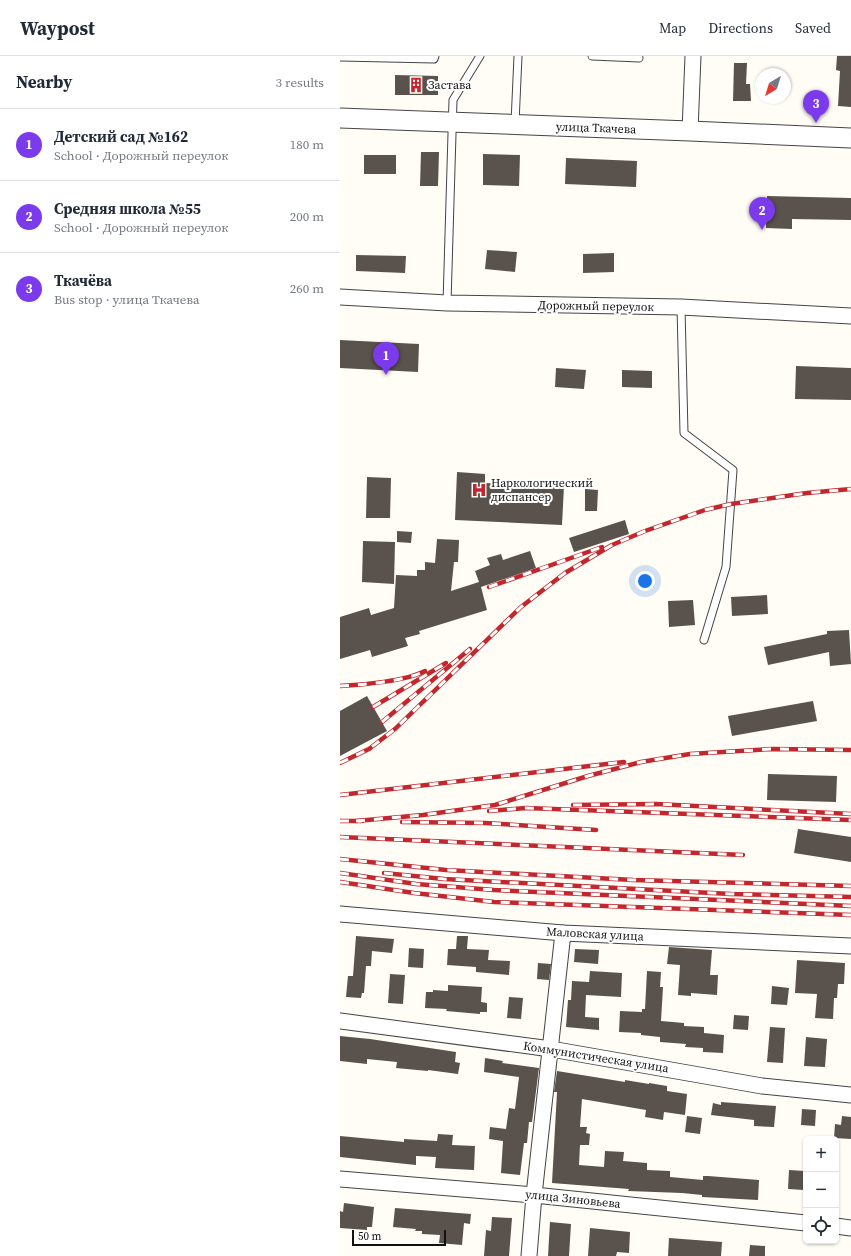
<!DOCTYPE html>
<meta charset="utf-8">
<style>
:root{--surface:#fff;--page:#f2f2f3;--text:#1f2937;--muted:#747a83;--line:#e0e1e3;--accent:#7c3aed}
body{margin:0;font-family:"Source Serif 4",serif;background:var(--page);color:var(--text)}
.controls{position:absolute;right:12px;bottom:12px;display:grid;overflow:hidden;border-radius:6px;box-shadow:0 1px 3px #0004}
.controls button{width:36px;height:36px;display:grid;place-items:center;padding:0;border:0;border-bottom:1px solid var(--line);background:var(--surface);color:var(--text);font:20px sans-serif}
.compass{position:absolute;left:415px;top:12px;width:36px;height:36px;border-radius:50%;background:var(--surface);box-shadow:0 1px 3px #0004;rotate:218deg}
.scale{position:absolute;left:12px;bottom:10px;width:94px;box-sizing:border-box;padding-left:4px;border:2px solid #111;border-top:0;font-size:11px;line-height:14px;white-space:nowrap;color:#111;-webkit-text-stroke:3px #fff;paint-order:stroke}
.you{position:absolute;left:305px;top:525px;width:14px;height:14px;margin:-10px;border:3px solid #fff;border-radius:50%;background:#1a73e8;box-shadow:0 0 0 6px #1a73e833}
.badge{display:grid;place-items:center;width:26px;height:26px;border-radius:50%;background:var(--accent);color:#fff;font-size:13px;font-weight:700}
.pin{position:absolute;translate:-50% -33px;filter:drop-shadow(0 1px 2px #0008)}
.pin::after{content:'';position:absolute;top:21px;width:14px;height:12px;background:inherit;clip-path:polygon(0 0,100% 0,50% 100%)}
.list{margin:0;padding:0;list-style:none}
h2{display:flex;justify-content:space-between;align-items:center;height:52px;margin:0;padding:0 16px;font-size:17px}
h2 small{font-size:13px;font-weight:400;color:var(--muted)}
.list li{display:grid;grid-template-columns:26px 1fr auto;gap:12px;align-items:center;box-sizing:border-box;height:72px;padding:0 16px;border-top:1px solid var(--line)}
.list b{display:block;font-size:15px;white-space:nowrap}
.list p{margin:0;font-size:13px;white-space:nowrap;color:var(--muted)}
.list em{font-size:13px;font-style:normal;color:var(--muted)}
.icon{flex:none;width:22px;height:22px;fill:none;stroke:currentColor;stroke-width:2;stroke-linecap:round;stroke-linejoin:round}
.map{position:relative;flex:none;width:511px;height:1200px;overflow:hidden}
header{display:flex;align-items:center;gap:24px;box-sizing:border-box;height:56px;padding:0 20px;background:var(--surface);border-bottom:1px solid var(--line)}
header strong{font-size:19px}
nav{display:flex;gap:22px;margin-inline-start:auto;font-size:14px}
main{display:flex}
aside{flex:1;background:var(--surface)}
.map>svg:first-child{display:block}
</style>
<header>
<strong>Waypost</strong>
<nav><a>Map</a><a>Directions</a><a>Saved</a></nav>
</header>
<main>
<aside>
<h2>Nearby<small>3 results</small></h2>
<ul class="list">
<li><span class="badge">1</span><div><b>Детский сад №162</b><p>School · Дорожный переулок</p></div><em>180 m</em></li>
<li><span class="badge">2</span><div><b>Средняя школа №55</b><p>School · Дорожный переулок</p></div><em>200 m</em></li>
<li><span class="badge">3</span><div><b>Ткачёва</b><p>Bus stop · улица Ткачева</p></div><em>260 m</em></li>
</ul>
</aside>
<div class="map">
<svg width="511" height="1200" viewBox="0 0 511 1200">
<rect width="100%" height="100%" fill="#fffdf5"/>
<g fill="#5a524d">
<path d="M497 0H511V51L498 50 500 15 496 14Z"/>
<path d="M394 7H407L406 28H410L411 45H393Z"/>
<path d="M55 19 98 20V39H55Z"/>
<path d="M81 96H99L98 130H80Z"/>
<path d="M143 98 180 99 179 130 143 129Z"/>
<rect x="24" y="99" width="32" height="19"/>
<path d="M226 102 297 105 296 131 225 128Z"/>
<path d="M427 140 511 142V164L452 163V173L426 172Z"/>
<path d="M147 194 177 196 175 216 145 213Z"/>
<path d="M274 197V216L243 217V198Z"/>
<path d="M16 199 66 200 65 217 16 215Z"/>
<path d="M0 284 79 288 78 316 0 312Z"/>
<path d="M456 310 511 312V344L455 343Z"/>
<path d="M216 312 246 314 244 333 215 331Z"/>
<path d="M282 314 312 315V332L282 331Z"/>
<path d="M117 416 145 418V427L224 430 222 469 115 464Z"/>
<path d="M27 421 51 422 50 462H26Z"/>
<path d="M245 433 258 434 257 455H245Z"/>
<path d="M285 464 289 478 234 496 229 482Z"/>
<path d="M57 475 72 476 71 487 57 486Z"/>
<path d="M97 483 119 484 118 506H114L111 535 139 526 135 515 150 509 147 502 161 498 163 504 190 495 196 512 141 531 147 554 79 575 80 578 65 582 68 590 32 601 30 594 0 603V561L29 552 31 559 54 552 56 519 77 520V514H85V506L95 507Z"/>
<path d="M23 485 55 486 54 528 22 526Z"/>
<path d="M427 539 428 558 392 560 391 541Z"/>
<path d="M353 544 355 569 329 571 328 545Z"/>
<path d="M509 574 511 608 490 610 489 596 428 609 424 591 487 578V575Z"/>
<path d="M27 640 47 675 0 700V655Z"/>
<path d="M473 645 477 665 392 680 388 660Z"/>
<path d="M428 718 497 720 496 746 427 744Z"/>
<path d="M458 773 511 781V806L454 797Z"/>
<path d="M16 880 54 883 52 897 32 895 31 910H26L24 937H22L21 942 6 941 8 920H13Z"/>
<path d="M117 880H128L127 893 149 894 148 904 170 905 169 919 136 916V911L107 909 108 893H116Z"/>
<path d="M329 891 372 894 370 919H378L377 939 351 937V940L338 939 340 909 327 908Z"/>
<path d="M69 892 84 893 83 912 68 911Z"/>
<path d="M235 893 259 894 258 908 234 906Z"/>
<path d="M457 904 505 907 504 928H498L497 942H494L493 963 475 962 477 938 455 937Z"/>
<path d="M198 907 211 908 209 924 197 923Z"/>
<path d="M250 915 282 917 281 941 246 939 245 961 259 962V974L226 971 228 944H231L232 925 249 926Z"/>
<path d="M307 915 321 916 320 931H323L321 965 344 967V970L364 971V977L384 979 383 997 363 996V992L345 991 346 988 320 986V981L301 979V977L279 976 280 955 302 956V953H305Z"/>
<path d="M50 918 65 919 63 948 48 947Z"/>
<path d="M108 929 142 931 141 946 147 947V956H140V958L106 955 107 953 85 952 86 936H93V934L108 935Z"/>
<path d="M432 930 449 932 447 949 431 948Z"/>
<path d="M169 941 183 942 181 963 167 962Z"/>
<path d="M394 959 409 960 408 974 393 973Z"/>
<path d="M430 971 445 972 443 1007 427 1006Z"/>
<path d="M0 980 30 983 116 996 115 1006 120 1007 118 1018 88 1014V1015L56 1012 57 1006 27 1003V1008L0 1005Z"/>
<path d="M466 981 487 983 485 1011 464 1010Z"/>
<path d="M145 1002 163 1005 162 1007 199 1012 192 1066H189L187 1087H184L180 1119 161 1117 163 1085 149 1083 150 1071 166 1073 169 1052 175 1053 179 1021 144 1016Z"/>
<path d="M217 1015 285 1026V1024L309 1028V1027L327 1030V1035L347 1038 345 1059 324 1056 323 1064 305 1061 306 1054 242 1043 240 1071H247L246 1077 250 1078 249 1089H240L239 1109 264 1111 265 1095 284 1096 283 1105 307 1107V1114L330 1115V1121L363 1124V1120H368L419 1124 418 1144 362 1141V1139L342 1137 288 1135 289 1133 212 1127 217 1036H214Z"/>
<path d="M381 1046 436 1050 434 1071 414 1070V1064L371 1059 373 1047 381 1049Z"/>
<path d="M462 1053 476 1054 475 1070 461 1069Z"/>
<path d="M347 1060 362 1062 360 1078 345 1076Z"/>
<path d="M502 1060 511 1061V1083L494 1082 495 1068 501 1069Z"/>
<path d="M98 1078 113 1079 112 1089 135 1090 134 1114 95 1112 96 1101 76 1100V1109L0 1101V1080L64 1086V1083L97 1085Z"/>
<path d="M449 1114 465 1115 464 1134 448 1133Z"/>
<path d="M4 1147 34 1151 32 1171H27V1174L0 1172V1155L3 1156Z"/>
<path d="M55 1152 131 1158 130 1168 124 1167 122 1189 99 1187 100 1179 82 1178V1175H75L76 1173 53 1171Z"/>
<path d="M152 1161 172 1162 169 1200H144L146 1174 151 1175Z"/>
<path d="M210 1166 231 1168 229 1200H208Z"/>
<path d="M250 1172 290 1176 289 1197 277 1196 276 1200H248Z"/>
<path d="M329 1182 382 1186 381 1200H328Z"/>
<path d="M410 1189 425 1190V1200H409Z"/>
</g>
<g fill="none" stroke-linecap="round" stroke-linejoin="round">
<g stroke="#444" stroke-width="9">
<g id="service">
<path d="M252 0 299 2"/>
<path d="M0 1 94 3 95 0"/>
<path d="M175 67 178 0"/>
<path d="M107 247 113 44 140 0"/>
<path d="M341 251 344 377 393 414 386 511 364 584"/>
</g>
</g>
<g stroke="#444" stroke-width="17">
<g id="minor">
<path d="M350 75 353 0"/>
<path d="M0 241 107 247 341 251 511 260"/>
<path d="M0 858 223 877 511 890"/>
<path d="M0 965 211 993 422 1030 511 1039"/>
<path d="M0 1123 194 1139 466 1167"/>
<path d="M496 1170 511 1172"/>
<path d="M189 1200 194 1139 223 877"/>
</g>
</g>
<g stroke="#444" stroke-width="21">
<path id="tertiary" d="M0 62 350 75 511 82"/>
</g>
<use href="#service" stroke="#fff" stroke-width="7"/>
<use href="#minor" stroke="#fff" stroke-width="15"/>
<use href="#tertiary" stroke="#fff" stroke-width="19"/>
<g stroke="#c4262e" stroke-width="4.5">
<g id="rail">
<path d="M149 531 262 491"/>
<path d="M0 630C22 629 66 625 85 615"/>
<path d="M33 651 106 607"/>
<path d="M42 666 130 593"/>
<path d="M0 707 29 693 55 673 181 551 225 517 272 489 305 475 365 454 391 448 467 437 511 433"/>
<path d="M0 739 284 706"/>
<path d="M233 749 316 748 511 758"/>
<path d="M149 755 186 752 511 764"/>
<path d="M0 765H22"/>
<path d="M16 765 83 759 155 749 248 720 301 706 350 698 432 693 511 694"/>
<path d="M62 766 145 767 256 774"/>
<path d="M0 781 403 799"/>
<path d="M0 803 106 814 293 824 511 830"/>
<path d="M0 817 76 828 154 834 511 850"/>
<path d="M44 817 104 823 391 838 511 841"/>
<path d="M0 826 74 837 154 846 511 859"/>
</g>
</g>
<use href="#rail" stroke="#fff" stroke-width="3" stroke-dasharray="9" stroke-linecap="butt"/>
</g>
<defs>
<g id="building-bare" transform="scale(1.2)"><path d="M-4-6H4V6H1V3H-1V6H-4ZM-2.5-4.3h1.7v1.8h-1.7ZM.8-4.3h1.7v1.8H.8ZM-2.5-1h1.7V.8h-1.7ZM.8-1h1.7V.8H.8Z" fill="#c4262e" stroke="#fff" stroke-width="2.5" paint-order="stroke"/></g>
<g id="hospital-bare" transform="scale(1.2)"><path d="M-5-5h3v3.5h4V-5h3V5h-3V1.5h-4V5h-3Z" fill="#c4262e" stroke="#fff" stroke-width="2.5" paint-order="stroke"/></g>
</defs>
<g fill-rule="evenodd">
<use href="#building-bare" x="76" y="29"/>
<use href="#hospital-bare" x="139" y="434"/>
</g>
<g text-anchor="middle" stroke-width="4" stroke-linejoin="round" paint-order="stroke">
<g font-size="12" fill="#111" stroke="#fff" text-anchor="start">
<text x="88" y="33">Застава</text>
<text x="151" y="431">Наркологический<tspan x="151" dy="14">диспансер</tspan></text>
</g>
<g font-size="12" fill="#111" stroke="#fff">
<text transform="translate(256 72) rotate(2)" y="4">улица Ткачева</text>
<text transform="translate(256 250) rotate(1)" y="4">Дорожный переулок</text>
<text transform="translate(255 878) rotate(3)" y="4">Маловская улица</text>
<text transform="translate(256 1001) rotate(9)" y="4">Коммунистическая улица</text>
<text transform="translate(233 1143) rotate(6)" y="4">улица Зиновьева</text>
</g>
</g>
</svg>
<div class="controls">
<button>+</button>
<button>−</button>
<button><svg class="icon" aria-label="locate" viewBox="0 0 24 24"><circle cx="12" cy="12" r="6"/><path d="M12 2v4M12 18v4M2 12h4M18 12h4"/></svg></button>
</div>
<svg class="compass" viewBox="-18 -18 36 36"><path d="M0-13l5 13h-10z" fill="#e53935"/><path d="M0 13l5-13h-10z" fill="#747a83"/></svg>
<div class="scale">50 m</div>
<div class="you"></div>
<div class="pin badge" style="left:46px;top:319px">1</div>
<div class="pin badge" style="left:422px;top:174px">2</div>
<div class="pin badge" style="left:476px;top:67px">3</div>
</div>
</main>
